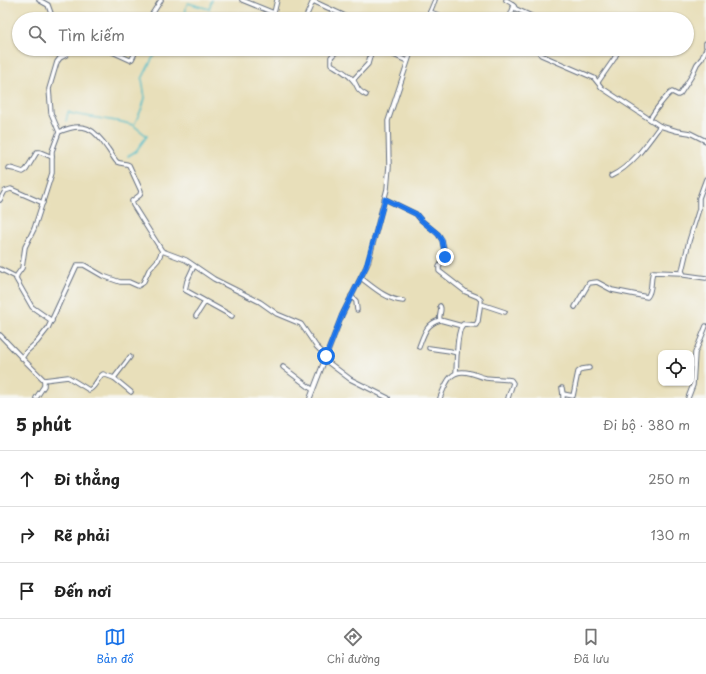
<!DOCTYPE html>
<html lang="vi">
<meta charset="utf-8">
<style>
:root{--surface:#fff;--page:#f2f2f2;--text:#222;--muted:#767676;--line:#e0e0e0;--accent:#1a73e8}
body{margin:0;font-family:"Playpen Sans",sans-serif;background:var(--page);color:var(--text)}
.controls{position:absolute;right:12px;bottom:12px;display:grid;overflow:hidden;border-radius:8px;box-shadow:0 1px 3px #0004}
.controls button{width:36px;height:36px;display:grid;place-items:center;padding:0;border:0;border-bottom:1px solid var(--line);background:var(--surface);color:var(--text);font:20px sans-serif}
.stop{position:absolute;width:12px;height:12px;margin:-9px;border:3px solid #1a73e8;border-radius:50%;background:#fff}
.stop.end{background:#1a73e8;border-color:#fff;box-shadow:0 1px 4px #0008}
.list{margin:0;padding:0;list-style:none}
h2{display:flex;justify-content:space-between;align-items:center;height:52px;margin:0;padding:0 16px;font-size:17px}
h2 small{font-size:13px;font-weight:400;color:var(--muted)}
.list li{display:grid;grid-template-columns:26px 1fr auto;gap:12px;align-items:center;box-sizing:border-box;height:56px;padding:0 16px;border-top:1px solid var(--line)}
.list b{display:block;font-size:15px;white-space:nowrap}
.list em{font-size:13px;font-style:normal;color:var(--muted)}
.icon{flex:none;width:22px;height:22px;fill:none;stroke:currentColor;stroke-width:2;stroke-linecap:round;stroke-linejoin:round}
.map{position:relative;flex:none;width:706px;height:398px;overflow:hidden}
.search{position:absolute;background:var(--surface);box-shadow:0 1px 3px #0004;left:12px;right:12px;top:12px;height:44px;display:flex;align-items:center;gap:10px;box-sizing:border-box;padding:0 14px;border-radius:22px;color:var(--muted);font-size:15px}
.sheet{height:220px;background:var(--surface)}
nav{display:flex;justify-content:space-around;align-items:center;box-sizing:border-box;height:56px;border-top:1px solid var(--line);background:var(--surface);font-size:11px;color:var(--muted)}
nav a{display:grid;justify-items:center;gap:2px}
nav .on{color:var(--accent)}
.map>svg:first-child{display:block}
</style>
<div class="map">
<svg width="706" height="398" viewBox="0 0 706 398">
<rect width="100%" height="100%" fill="#f6f6f2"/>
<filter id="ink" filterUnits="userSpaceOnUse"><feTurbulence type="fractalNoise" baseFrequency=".025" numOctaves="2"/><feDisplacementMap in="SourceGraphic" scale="8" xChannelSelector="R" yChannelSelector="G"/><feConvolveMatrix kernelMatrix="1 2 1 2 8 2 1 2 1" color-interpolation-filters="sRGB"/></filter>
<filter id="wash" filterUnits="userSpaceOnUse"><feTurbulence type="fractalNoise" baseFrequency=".012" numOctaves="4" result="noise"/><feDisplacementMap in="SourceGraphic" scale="16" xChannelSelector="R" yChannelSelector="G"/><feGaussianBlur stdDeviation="0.9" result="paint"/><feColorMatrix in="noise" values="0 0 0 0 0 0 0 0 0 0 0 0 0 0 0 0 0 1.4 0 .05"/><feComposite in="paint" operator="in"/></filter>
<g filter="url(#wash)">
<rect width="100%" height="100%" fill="#e8dfba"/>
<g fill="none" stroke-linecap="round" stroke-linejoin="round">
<g stroke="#4fbcc8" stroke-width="1.5">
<path d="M185 19 186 7 188 3 209 9 212 0"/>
<path d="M66 121 68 112 73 114 122 122 133 125 147 136 136 151 128 156"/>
<path d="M134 125 142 108 145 98 142 79 152 59 158 52 168 49"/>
</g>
</g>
</g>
<g filter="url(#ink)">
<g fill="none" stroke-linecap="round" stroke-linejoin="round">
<g stroke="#636d7e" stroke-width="5.5">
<g id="street">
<path d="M39 0 48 5 53 19"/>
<path d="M242 0 274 13 277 0"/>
<path d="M313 0V1L343 15 347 19"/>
<path d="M506 0 511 3 516 9 538 19"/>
<path d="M430 12 450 19"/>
<path d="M149 19 161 0"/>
<path d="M305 19 313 1"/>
<path d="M427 19 435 0"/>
<path d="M509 19 514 6"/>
<path d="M549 19 551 17"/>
<path d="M706 43V46"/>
<path d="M106 49 130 60 132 59 137 49"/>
<path d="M339 49 331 57V64C339 69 347 73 353 80 359 87 355 89 366 95"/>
<path d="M381 49 407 61"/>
<path d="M537 49 541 55 594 78 602 88 660 126 677 131 690 133 706 141"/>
<path d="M353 80 368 64 372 49"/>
<path d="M598 82 614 59 619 49"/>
<path d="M650 119C653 113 667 94 672 92L678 95 680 94 691 77 697 64 702 58 706 49"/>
<path d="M59 132C84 121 94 128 108 149 111 153 114 159 117 162 121 164 126 163 129 165L141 191 140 195 132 201 133 205 162 251 186 260 214 279 260 302 277 314 301 324 316 346 326 356"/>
<path d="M9 168 14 169 23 172 26 170 37 152H40L52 157"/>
<path d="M611 176C632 166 647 144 660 126"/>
<path d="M706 179 699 198V209L689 241 682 271 684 275 706 278"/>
<path d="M385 199 416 214 421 220 438 234 442 240 445 253V257L439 267V271L466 292 478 297 481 300 478 321 476 325 463 324C456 332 457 361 456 373"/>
<path d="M0 200 5 191 11 189 43 203"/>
<path d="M194 266 187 281 185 290 232 316"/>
<path d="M0 269 16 277"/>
<path d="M361 278C373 287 387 300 403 301"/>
<path d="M351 296 356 301 357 310"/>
<path d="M481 304 505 312"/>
<path d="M440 306C443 310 438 315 440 320L462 326"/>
<path d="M575 307 589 283 597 282 612 290 647 297C653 291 650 279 653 272L682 273"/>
<path d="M196 316 205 302"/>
<path d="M52 321 32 307 16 279 17 275 22 268 25 247 34 229 46 192 52 173V151L59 132 51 113 49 89 57 62 60 58 66 55 69 49"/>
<path d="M0 335 22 358"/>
<path d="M419 347C424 334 426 324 440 320"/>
<path d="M429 348 450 351 457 353"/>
<path d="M325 360 350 379 388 398"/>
<path d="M283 367 313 390"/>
<path d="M114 378 130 357"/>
<path d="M44 380 68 377 89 390C96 387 97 378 103 374L114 378 131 392"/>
<path d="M562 388 563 394V398"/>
<path d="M563 394 573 396 578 372 582 369 589 368"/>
<path d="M36 398 44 386V380L22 358 26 352 37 342 48 328 77 265H84L103 276 120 282H129L138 286 143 283 149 270 158 260 162 251"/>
<path d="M310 398 342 315 368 263 387 189 389 166 388 121 412 49"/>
<path d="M440 398C446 383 450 368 470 373 475 374 480 377 486 378 494 379 503 379 511 380L513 383 508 398"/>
<path d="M688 398 693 385 695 353 706 326"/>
</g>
</g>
<use href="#street" stroke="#fff" stroke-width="3.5"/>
</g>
</g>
<g fill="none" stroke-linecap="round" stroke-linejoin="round" filter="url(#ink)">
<path stroke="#1a73e8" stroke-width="5" d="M326 356 342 315 366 267 385 199 416 214 421 220 438 234 442 240 445 257"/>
</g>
</svg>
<div class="controls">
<button><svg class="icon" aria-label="locate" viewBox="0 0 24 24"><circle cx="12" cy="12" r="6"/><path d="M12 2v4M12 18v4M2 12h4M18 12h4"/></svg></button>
</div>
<div class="stop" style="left:326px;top:356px"></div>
<div class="stop end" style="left:445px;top:257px"></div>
<div class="search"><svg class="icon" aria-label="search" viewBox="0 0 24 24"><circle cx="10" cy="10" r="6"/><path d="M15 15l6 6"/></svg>Tìm kiếm</div>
</div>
<section class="sheet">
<h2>5 phút<small>Đi bộ · 380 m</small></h2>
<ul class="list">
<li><svg class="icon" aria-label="ahead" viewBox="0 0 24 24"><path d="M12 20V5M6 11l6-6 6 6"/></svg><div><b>Đi thẳng</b></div><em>250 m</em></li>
<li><svg class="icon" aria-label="right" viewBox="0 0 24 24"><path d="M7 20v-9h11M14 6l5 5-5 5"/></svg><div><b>Rẽ phải</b></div><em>130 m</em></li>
<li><svg class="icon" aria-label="arrive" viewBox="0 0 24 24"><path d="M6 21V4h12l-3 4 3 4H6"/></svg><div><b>Đến nơi</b></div></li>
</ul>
</section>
<nav>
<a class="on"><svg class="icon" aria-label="map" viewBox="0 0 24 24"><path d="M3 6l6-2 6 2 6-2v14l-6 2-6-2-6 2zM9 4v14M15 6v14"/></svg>Bản đồ</a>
<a><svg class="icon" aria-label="directions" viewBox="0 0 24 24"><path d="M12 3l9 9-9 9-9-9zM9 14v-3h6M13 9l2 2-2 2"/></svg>Chỉ đường</a>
<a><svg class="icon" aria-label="saved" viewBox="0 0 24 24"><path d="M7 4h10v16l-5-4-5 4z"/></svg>Đã lưu</a>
</nav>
